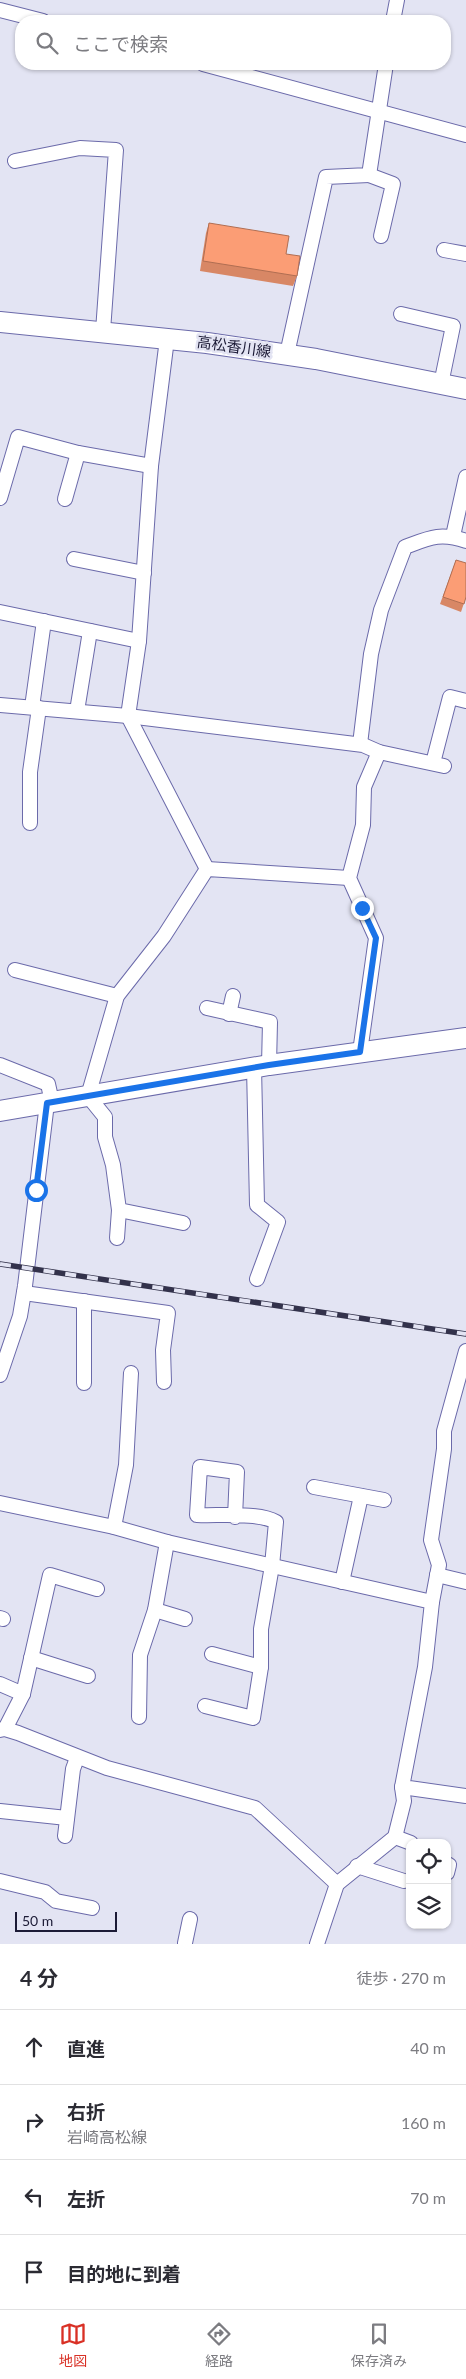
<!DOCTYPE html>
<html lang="ja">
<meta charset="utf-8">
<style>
:root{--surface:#fff;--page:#f7f7f7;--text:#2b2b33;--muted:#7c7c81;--line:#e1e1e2;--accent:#d93025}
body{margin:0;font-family:Lato,"Noto Sans JP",sans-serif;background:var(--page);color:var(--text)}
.controls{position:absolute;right:15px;bottom:15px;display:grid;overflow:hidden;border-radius:10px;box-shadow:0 1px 4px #0004}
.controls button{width:45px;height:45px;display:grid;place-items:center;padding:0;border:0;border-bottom:1px solid var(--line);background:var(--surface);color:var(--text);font:25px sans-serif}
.scale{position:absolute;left:15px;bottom:12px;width:102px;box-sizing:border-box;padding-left:5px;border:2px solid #1c1b36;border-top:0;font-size:14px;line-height:18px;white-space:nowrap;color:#1c1b36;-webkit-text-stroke:4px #e3e4f3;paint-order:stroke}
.stop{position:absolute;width:15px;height:15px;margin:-11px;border:4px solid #1a73e8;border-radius:50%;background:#fff}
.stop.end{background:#1a73e8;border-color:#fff;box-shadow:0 1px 5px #0008}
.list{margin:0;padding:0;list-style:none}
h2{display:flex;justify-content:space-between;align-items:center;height:65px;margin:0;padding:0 20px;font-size:21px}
h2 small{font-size:16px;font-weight:400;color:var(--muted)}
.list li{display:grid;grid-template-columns:32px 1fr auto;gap:15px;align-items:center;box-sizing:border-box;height:75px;padding:0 20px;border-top:1px solid var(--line)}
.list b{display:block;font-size:19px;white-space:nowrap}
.list p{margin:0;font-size:16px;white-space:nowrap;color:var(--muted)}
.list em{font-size:16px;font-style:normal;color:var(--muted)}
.icon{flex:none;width:28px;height:28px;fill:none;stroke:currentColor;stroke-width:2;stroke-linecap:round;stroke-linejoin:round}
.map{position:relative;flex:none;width:466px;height:1944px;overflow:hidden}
.search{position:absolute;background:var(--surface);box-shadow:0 1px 4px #0004;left:15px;right:15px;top:15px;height:55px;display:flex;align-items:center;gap:12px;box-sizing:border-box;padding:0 18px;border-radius:20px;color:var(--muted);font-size:19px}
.sheet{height:365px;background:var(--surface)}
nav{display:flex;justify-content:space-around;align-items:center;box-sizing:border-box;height:70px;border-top:1px solid var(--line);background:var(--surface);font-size:14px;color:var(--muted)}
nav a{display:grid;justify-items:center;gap:2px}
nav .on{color:var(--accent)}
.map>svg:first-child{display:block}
</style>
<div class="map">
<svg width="466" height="1944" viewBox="0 0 466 1944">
<rect width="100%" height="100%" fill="#e3e4f3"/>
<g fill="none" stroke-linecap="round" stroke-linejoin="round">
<g stroke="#6b6aaa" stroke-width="16">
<g id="street">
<path d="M0 10 43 21"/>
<path d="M393 21 397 0"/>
<path d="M203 64 466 135"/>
<path d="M15 161 80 148 116 150 103 331"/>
<path d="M369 175 393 184 381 236"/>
<path d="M444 250 466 254"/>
<path d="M401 314 453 326 441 384"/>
<path d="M167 339 151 466 139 641 128 716 207 869"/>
<path d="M287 354 326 177 369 175 386 64"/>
<path d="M0 498 18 437 78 453 151 466"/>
<path d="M65 499 78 453"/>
<path d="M453 536 466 477"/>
<path d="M74 559 144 573"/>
<path d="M0 612 139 641"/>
<path d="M0 705 128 716 363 745 379 752 444 766"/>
<path d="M32 707 44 621"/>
<path d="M77 711 90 631"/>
<path d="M360 744 371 654 381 610 405 547C429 538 440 532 466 541"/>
<path d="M433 763 450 697 466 701"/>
<path d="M30 823V772L39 708"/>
<path d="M15 970 117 996"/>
<path d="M207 1008 270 1022 269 1065"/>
<path d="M229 1014 233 996"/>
<path d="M360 1052 376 938 349 878 363 825 364 787 379 752"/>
<path d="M0 1065 48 1084 52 1102"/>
<path d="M254 1067 257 1205 278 1222 257 1279"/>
<path d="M183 1223 119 1210 113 1165 105 1137V1117L88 1096 117 996 164 936 207 869 349 878"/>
<path d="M117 1238 119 1210"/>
<path d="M24 1293 168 1313 163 1350 164 1382"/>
<path d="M84 1301V1383"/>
<path d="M0 1375 20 1316 25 1286 47 1103"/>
<path d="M314 1487 384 1500"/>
<path d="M0 1503 114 1527 167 1542 432 1602 425 1667 402 1787 466 1796"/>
<path d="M114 1527 126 1465 131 1373"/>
<path d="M437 1575 466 1582"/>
<path d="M342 1582 361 1496"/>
<path d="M432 1602 439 1565 431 1540 444 1449V1431L466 1351"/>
<path d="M155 1610 185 1619"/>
<path d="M0 1618 3 1619"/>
<path d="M212 1654 261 1667"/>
<path d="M31 1658 88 1676"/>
<path d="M0 1684 23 1694"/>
<path d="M205 1706 253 1718 261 1667V1629L272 1566 276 1522C259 1512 218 1516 197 1515L200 1467 237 1472 235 1517"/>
<path d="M139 1717 140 1655 155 1610 167 1542"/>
<path d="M5 1729 23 1694 50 1575 97 1589"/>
<path d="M0 1730 5 1729 18 1733 107 1768 255 1808 337 1884"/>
<path d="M0 1811 67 1818"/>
<path d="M65 1836 73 1769 77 1758"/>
<path d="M395 1837 411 1843"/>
<path d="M447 1864 449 1865 447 1873"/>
<path d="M357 1866 404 1881"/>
<path d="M0 1881 45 1892 56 1901 92 1908"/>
<path d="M185 1943 190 1919"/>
<path d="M317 1944 337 1884 395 1837 404 1801 402 1787"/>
</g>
</g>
<g stroke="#6b6aaa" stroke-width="22">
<g id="secondary">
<path d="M0 322 207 343 316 359 466 389"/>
<path d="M0 1111 269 1065 466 1038"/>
</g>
</g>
<use href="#street" stroke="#fff" stroke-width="14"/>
<use href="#secondary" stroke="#fff" stroke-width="20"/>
<g stroke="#33324b" stroke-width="5.5">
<path id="rail" d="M0 1264 466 1334"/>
</g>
<use href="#rail" stroke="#e3e4f3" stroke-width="4" stroke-dasharray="11" stroke-linecap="butt"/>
</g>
<g fill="#d88765">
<path d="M209 223 286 254 297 276 293 286 200 271 206 233Z"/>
<path d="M456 560 466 597 461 612 440 604Z"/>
</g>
<g fill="#fb9d75" stroke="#b06e52">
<path d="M209 223 289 236 286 254 300 256 297 276 203 261Z"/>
<path d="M456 560 466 563V597L464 604 443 597Z"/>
</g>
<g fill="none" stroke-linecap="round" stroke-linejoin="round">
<path stroke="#1a73e8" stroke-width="6" d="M36 1190 47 1103 269 1065 360 1052 376 938 362 908"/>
</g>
<g text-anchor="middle" stroke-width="5" stroke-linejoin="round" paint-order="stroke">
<g font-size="15" fill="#1c1b36" stroke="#e3e4f3">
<text transform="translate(234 347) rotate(8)" y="5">高松香川線</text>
</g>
</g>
</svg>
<div class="controls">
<button><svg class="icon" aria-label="locate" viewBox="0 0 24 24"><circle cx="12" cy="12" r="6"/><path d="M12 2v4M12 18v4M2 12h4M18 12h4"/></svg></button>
<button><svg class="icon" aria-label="layers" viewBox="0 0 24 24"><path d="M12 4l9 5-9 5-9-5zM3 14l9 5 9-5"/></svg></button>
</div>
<div class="scale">50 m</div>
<div class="stop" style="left:36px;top:1190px"></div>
<div class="stop end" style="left:362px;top:908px"></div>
<div class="search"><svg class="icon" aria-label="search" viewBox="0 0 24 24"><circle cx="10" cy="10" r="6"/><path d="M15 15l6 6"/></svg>ここで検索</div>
</div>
<section class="sheet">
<h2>4 分<small>徒歩 · 270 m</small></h2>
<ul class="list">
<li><svg class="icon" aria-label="ahead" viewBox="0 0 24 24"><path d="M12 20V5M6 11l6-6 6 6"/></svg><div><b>直進</b></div><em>40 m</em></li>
<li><svg class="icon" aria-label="right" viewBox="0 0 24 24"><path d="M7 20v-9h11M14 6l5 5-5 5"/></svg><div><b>右折</b><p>岩崎高松線</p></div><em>160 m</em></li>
<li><svg class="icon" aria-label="left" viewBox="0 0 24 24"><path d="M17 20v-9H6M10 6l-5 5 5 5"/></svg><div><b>左折</b></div><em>70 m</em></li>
<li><svg class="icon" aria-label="arrive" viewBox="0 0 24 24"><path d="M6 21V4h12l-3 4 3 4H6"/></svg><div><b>目的地に到着</b></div></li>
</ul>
</section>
<nav>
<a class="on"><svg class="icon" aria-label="map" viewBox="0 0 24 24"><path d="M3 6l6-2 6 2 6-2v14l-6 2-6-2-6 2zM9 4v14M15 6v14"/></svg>地図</a>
<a><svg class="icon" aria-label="directions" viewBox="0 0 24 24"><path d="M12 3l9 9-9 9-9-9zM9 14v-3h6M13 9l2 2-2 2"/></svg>経路</a>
<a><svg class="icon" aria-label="saved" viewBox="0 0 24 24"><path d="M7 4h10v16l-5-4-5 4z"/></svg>保存済み</a>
</nav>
